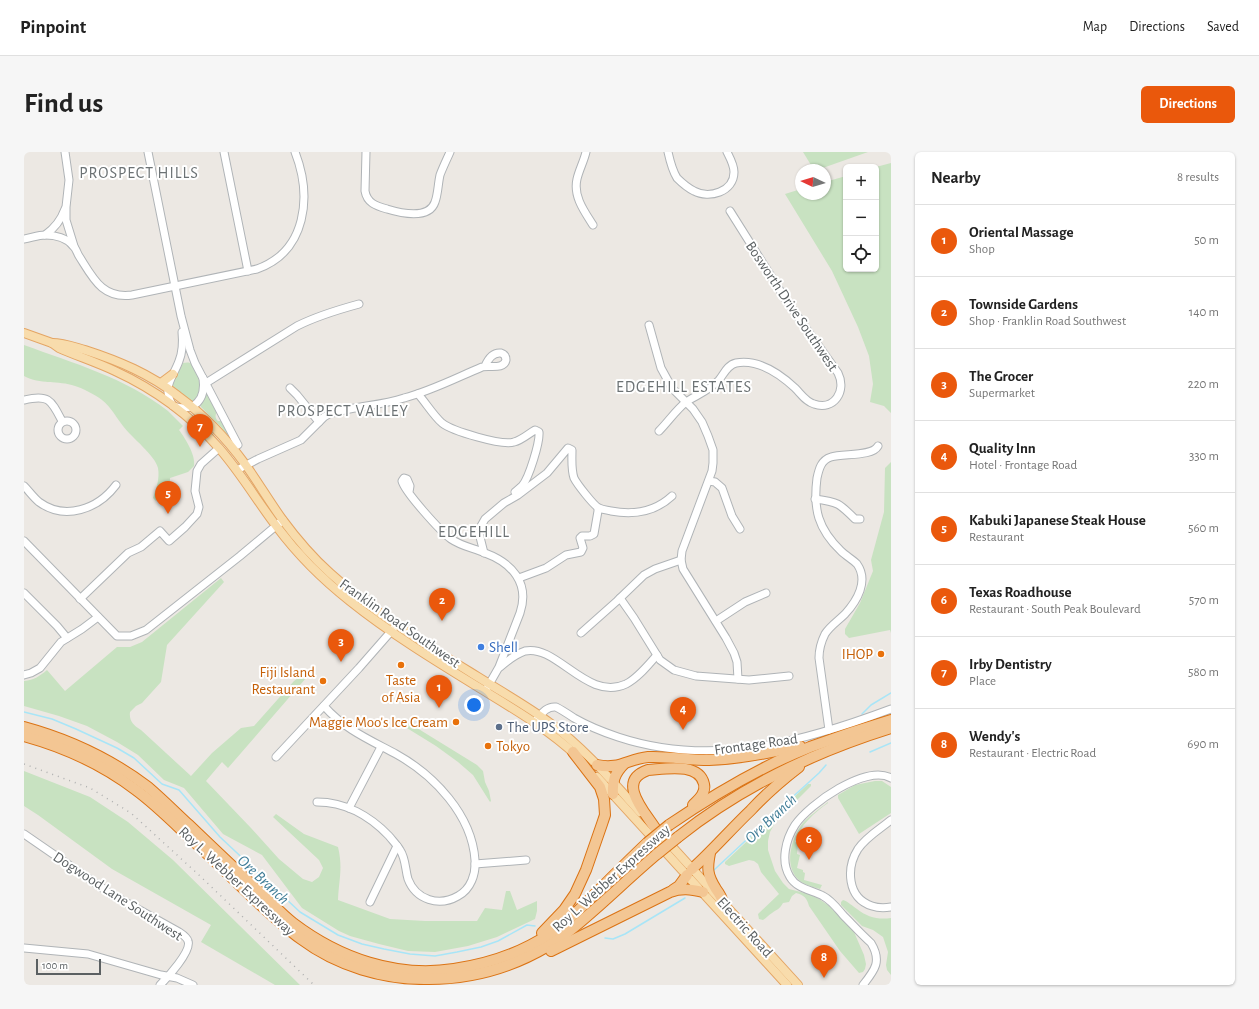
<!DOCTYPE html>
<meta charset="utf-8">
<style>
:root{--surface:#fff;--page:#f6f6f6;--text:#222;--muted:#767676;--line:#e0e0e0;--accent:#ea580c}
body{margin:0;font-family:"Alegreya Sans",sans-serif;background:var(--page);color:var(--text)}
.controls{position:absolute;right:12px;top:12px;display:grid;overflow:hidden;border-radius:6px;box-shadow:0 1px 3px #0004}
.controls button{width:36px;height:36px;display:grid;place-items:center;padding:0;border:0;border-bottom:1px solid var(--line);background:var(--surface);color:var(--text);font:20px sans-serif}
.compass{position:absolute;left:771px;top:12px;width:36px;height:36px;border-radius:50%;background:var(--surface);box-shadow:0 1px 3px #0004;rotate:274deg}
.scale{position:absolute;left:12px;bottom:10px;width:65px;box-sizing:border-box;padding-left:4px;border:2px solid #5b6062;border-top:0;font-size:11px;line-height:14px;white-space:nowrap;color:#5b6062;-webkit-text-stroke:3px #fff;paint-order:stroke}
.you{position:absolute;left:450px;top:553px;width:14px;height:14px;margin:-10px;border:3px solid #fff;border-radius:50%;background:#1a73e8;box-shadow:0 0 0 6px #1a73e833}
.badge{display:grid;place-items:center;width:26px;height:26px;border-radius:50%;background:var(--accent);color:#fff;font-size:13px;font-weight:700}
.pin{position:absolute;translate:-50% -33px;filter:drop-shadow(0 1px 2px #0008)}
.pin::after{content:'';position:absolute;top:21px;width:14px;height:12px;background:inherit;clip-path:polygon(0 0,100% 0,50% 100%)}
.list{margin:0;padding:0;list-style:none}
h2{display:flex;justify-content:space-between;align-items:center;height:52px;margin:0;padding:0 16px;font-size:17px}
h2 small{font-size:13px;font-weight:400;color:var(--muted)}
.list li{display:grid;grid-template-columns:26px 1fr auto;gap:12px;align-items:center;box-sizing:border-box;height:72px;padding:0 16px;border-top:1px solid var(--line)}
.list b{display:block;font-size:15px;white-space:nowrap}
.list p{margin:0;font-size:13px;white-space:nowrap;color:var(--muted)}
.list em{font-size:13px;font-style:normal;color:var(--muted)}
.icon{flex:none;width:22px;height:22px;fill:none;stroke:currentColor;stroke-width:2;stroke-linecap:round;stroke-linejoin:round}
.map{position:relative;flex:none;width:867px;height:833px;overflow:hidden;border-radius:6px}
header{display:flex;align-items:center;gap:24px;box-sizing:border-box;height:56px;padding:0 20px;background:var(--surface);border-bottom:1px solid var(--line)}
header strong{font-size:19px}
nav{display:flex;gap:22px;margin-inline-start:auto;font-size:14px}
.intro{display:flex;align-items:center;justify-content:space-between;box-sizing:border-box;height:96px;padding:0 24px}
h1{margin:0;font-size:28px}
.button{padding:10px 18px;border-radius:6px;background:var(--accent);color:#fff;font-size:14px;font-weight:700}
main{display:flex;gap:24px;padding:0 24px}
aside{flex:1;background:var(--surface);border-radius:6px;box-shadow:0 1px 3px #0004}
.map>svg:first-child{display:block}
</style>
<header>
<strong>Pinpoint</strong>
<nav><a>Map</a><a>Directions</a><a>Saved</a></nav>
</header>
<div class="intro"><h1>Find us</h1><a class="button">Directions</a></div>
<main>
<div class="map">
<svg width="867" height="833" viewBox="0 0 867 833">
<rect width="100%" height="100%" fill="#ece8e3"/>
<g fill="#c8e2c1">
<path d="M779 0H844L793 18H790Z"/>
<path d="M867 11V261L860 254 846 250 849 232 845 204 834 175 808 119 761 42 777 37V42H801V30L822 24V117H852V15Z"/>
<path d="M0 193C49 211 102 226 144 259 149 264 154 269 159 274L155 278C161 286 172 303 170 314L164 320 146 326V333L132 349 129 346C132 337 136 327 134 316 131 303 108 286 99 274 92 265 87 255 78 248 72 243 58 236 51 234 34 228 16 233 0 224Z"/>
<path d="M159 211C161 211 163 210 166 211 172 213 176 232 177 239L169 252 147 234Z"/>
<path d="M182 240 193 260C191 263 191 266 194 269H198L212 294 197 275 177 255 176 252 180 241Z"/>
<path d="M867 310V481L866 478 825 486 821 482V477L836 451 849 419 847 408 860 360 861 316Z"/>
<path d="M197 426 200 430 143 493 137 530 118 551 112 554 106 560C105 569 109 573 117 578L167 624 188 601 217 576 230 574 270 529 286 517 289 518 204 616 198 610 182 629 227 676 255 707 279 727 288 730 295 725 299 716 295 708 249 665 252 662 280 682 314 695C319 716 315 727 314 748L366 767 401 769H453L461 756 478 758 482 739H486L493 758 513 749V759L511 767 473 785 444 794 411 800 384 799 355 792 326 784 315 779 278 756 238 703 199 682 160 636 140 628 114 603 93 590 63 574 35 564 0 554V529C10 528 16 524 23 518L41 539 93 495H106L118 490Z"/>
<path d="M380 568 453 613 459 619 461 630 465 639 467 649 466 650 449 623 434 610 412 594 378 573 377 570Z"/>
<path d="M0 619 66 645 104 670 149 708 276 833H251L177 790 187 773 88 717 14 663 0 654Z"/>
<path d="M851 629H858L867 635V661L835 682 814 646V643L831 633Z"/>
<path d="M784 632H787V634L752 669 746 680 744 689V698L751 719 759 731 765 737 785 742 795 747 804 753 830 780 840 803 842 812 841 817 839 820 835 821 816 799 785 754C783 746 780 743 772 741L768 744 765 750 759 751C755 758 753 757 748 761 744 763 743 766 739 768L735 767 734 762 755 742 737 720 734 712 730 709 725 708 705 714 701 712V710Z"/>
<path d="M804 650V651C790 661 776 673 771 690L774 691 773 702 776 703 773 716 779 718V720L781 721 780 728 798 733 796 737C789 735 781 733 776 729 759 715 767 687 778 672 785 664 795 657 804 650Z"/>
<path d="M819 748C825 750 828 754 833 757 843 765 854 768 867 766V823L863 818 862 813 864 800 859 785 849 778 838 774 817 753V750Z"/>
</g>
<g fill="none" stroke-linecap="round" stroke-linejoin="round">
<g stroke="#a8e5f7" stroke-width="1.5">
<path d="M0 560 28 567 52 577 93 596 110 606 138 632 155 638 196 685 276 760 314 783 338 792 360 797 386 802 411 804 433 800 457 795 474 789 503 773 511 774"/>
<path d="M838 562 847 553 867 541"/>
<path d="M846 600 867 591"/>
<path d="M690 718 762 651 795 621 802 613"/>
<path d="M581 786 589 787 601 782 661 746"/>
</g>
<g stroke="#b0b4b7" stroke-width="9">
<g id="minor">
<path d="M41 0 45 28 42 55V68L50 94"/>
<path d="M124 0 157 164 166 198 171 211 214 293"/>
<path d="M200 0 224 119"/>
<path d="M342 0 341 39C343 51 352 54 363 57 376 61 405 68 411 50 414 42 414 32 416 23 419 15 423 7 426 0"/>
<path d="M562 0C560 9 555 18 553 27 549 44 560 59 569 73"/>
<path d="M644 0C646 9 648 18 653 26 658 31 664 36 670 39 685 47 710 40 710 20 710 13 706 6 703 0"/>
<path d="M21 83C31 76 37 68 41 57"/>
<path d="M0 87C7 86 14 83 21 83 31 83 43 86 49 94 52 96 53 101 55 104 69 126 78 147 108 143L233 117C283 99 288 44 271 0"/>
<path d="M625 173 637 216 648 236 669 257 678 270 684 284 689 298V311L688 319 658 399 657 408 659 417 702 486 710 501 713 510 714 527"/>
<path d="M158 180C159 190 159 199 155 209 149 226 137 235 149 254 171 261 182 247 179 226"/>
<path d="M182 231 273 174C293 164 313 158 335 152"/>
<path d="M266 236 273 243 295 270"/>
<path d="M394 242C402 251 409 263 418 271 428 279 478 294 490 290 498 288 504 282 511 278L515 280C516 290 505 326 498 334 496 336 493 338 491 340"/>
<path d="M0 248C25 242 27 248 38 269"/>
<circle cx="43" cy="278" r="9"/>
<path d="M635 279C644 270 652 258 662 250 673 243 686 238 695 228 700 222 703 213 712 211 734 207 756 222 771 236 777 242 782 250 790 252 810 259 823 239 814 221L762 148 706 59"/>
<path d="M213 318 234 307 277 288 300 265 305 262C329 254 356 254 380 246 407 239 432 226 458 215 465 213 480 218 482 208 482 204 480 202 477 201 469 200 464 207 461 214"/>
<path d="M685 329 691 330 698 336 708 364 716 377"/>
<path d="M0 334C5 339 9 345 15 350 41 369 74 357 92 333"/>
<path d="M385 340 386 334 383 327 380 326 378 329C381 340 416 379 427 387 437 394 449 396 461 401 488 411 506 431 496 461L475 515 463 536"/>
<path d="M791 347C814 350 815 351 831 367H836"/>
<path d="M0 389 93 484H107L122 478 216 404 259 368"/>
<path d="M460 401 455 381 457 374 461 367 480 351 494 343 523 321 544 296 548 298C548 307 547 317 550 326 553 332 570 354 575 356 579 358 584 358 587 359 609 363 631 360 648 344"/>
<path d="M495 426 522 416 542 403 557 400 559 396 556 386 558 384H566L570 382 574 359V356"/>
<path d="M0 441 33 474 43 486"/>
<path d="M596 446 610 466 636 508 650 518 672 524 725 528 765 524"/>
<path d="M56 447 104 401 117 395 136 379 145 389 161 375 173 362 175 355 171 339 173 319 177 312 195 296"/>
<path d="M692 469 721 450 742 441"/>
<path d="M557 481 593 449 620 423 631 417 657 408"/>
<path d="M476 515C483 509 492 502 501 499 533 492 563 550 602 532 614 526 624 513 633 503"/>
<path d="M0 523 7 521 16 516 37 490 58 477 74 465"/>
<path d="M513 567C518 561 523 554 532 555 538 558 544 562 550 566 564 574 579 580 594 585 688 616 779 590 867 557"/>
<path d="M805 578 795 506C795 498 797 490 801 482 806 474 814 469 821 462 833 449 845 429 833 412 828 407 822 404 817 399 794 377 789 357 793 326 795 317 797 308 807 305 819 301 848 305 854 294"/>
<path d="M252 605 335 516 370 476"/>
<path d="M293 650C321 650 346 664 365 684 369 689 373 693 376 698 382 707 381 717 384 727 392 748 415 755 434 744 447 737 452 722 451 708 448 663 410 623 372 602 346 588 320 577 300 554"/>
<path d="M325 656 357 595"/>
<path d="M867 668C856 677 842 685 834 697 822 716 823 746 848 754 854 756 861 756 867 755"/>
<path d="M0 682 87 742 155 780C158 782 163 785 164 789 168 799 143 826 136 833"/>
<path d="M451 712 502 708"/>
<path d="M346 750 373 694"/>
<path d="M0 796 64 802 137 823 153 826 169 833"/>
<path d="M839 833C851 818 858 809 847 791 837 782 828 772 819 763 813 756 807 748 799 744 788 738 773 737 766 725 756 709 762 687 771 673 785 652 842 612 867 626"/>
</g>
</g>
<g stroke="#e4a564" stroke-width="10">
<g id="major">
<path d="M0 181 28 191 35 196C53 204 72 210 91 219 130 237 166 263 195 296 217 321 233 349 253 375 274 403 298 427 326 449 366 481 410 508 454 535 488 556 523 576 553 604"/>
<path d="M28 191C40 191 50 195 61 198 95 209 126 222 154 244 180 263 202 286 221 312 234 330 245 349 258 367 272 386 288 405 306 421 351 462 404 494 454 525 478 540 503 554 526 571 560 596 588 629 616 660"/>
<path d="M137 231 149 222"/>
<path d="M573 625 763 833"/>
<path d="M632 677 774 833"/>
</g>
</g>
<g stroke="#db7314" stroke-width="12">
<g id="highway">
<path d="M0 575C44 587 87 607 124 635 138 647 151 660 165 673 189 696 212 718 236 740 247 750 257 762 269 771 315 806 372 826 430 817 464 812 495 802 524 783 542 771 557 756 572 741 589 724 606 707 623 691"/>
<path d="M0 584C40 595 78 612 112 638 131 652 148 669 165 685 186 704 206 724 226 743 242 758 259 774 277 787 313 814 360 828 405 827 448 827 487 816 524 794 543 783 560 767 577 752 596 735 614 718 633 702"/>
<path d="M573 613C595 618 604 607 624 605 644 604 665 608 685 608 715 607 746 601 776 594"/>
<path d="M589 642C588 629 591 621 600 612"/>
<path d="M645 673C689 643 736 615 786 595 813 585 840 576 867 568"/>
<path d="M631 676C620 659 592 629 624 618 641 617 675 610 680 632 682 641 675 647 669 653"/>
<path d="M654 685C717 635 790 600 867 576"/>
<path d="M686 701C683 716 683 723 692 737 695 741 698 745 699 751"/>
<path d="M668 717C689 698 707 677 727 658 742 642 758 628 775 615"/>
<path d="M649 738 655 734 663 723"/>
<path d="M518 781 540 758 551 742 562 718 578 672 581 663 580 647 576 635 549 600"/>
<path d="M527 799 646 740C658 736 666 737 679 740"/>
</g>
</g>
<use href="#minor" stroke="#fff" stroke-width="7"/>
<use href="#major" stroke="#f8dcac" stroke-width="8"/>
<use href="#highway" stroke="#f3c693" stroke-width="10"/>
<path stroke="#afb0b0" stroke-width="1.5" stroke-dasharray="1 5" stroke-linecap="butt" d="M0 612 66 636 107 661 176 724 290 833"/>
<g stroke="#db7314" stroke-width="12" stroke-linecap="butt">
<g id="highway-bridge">
<path d="M623 691 645 673"/>
<path d="M633 702 654 685"/>
</g>
</g>
<use href="#highway-bridge" stroke="#f3c693" stroke-width="10"/>
</g>
<circle fill="#3f7fe0" stroke="#fff" stroke-width="1.5" cx="457" cy="495" r="4"/>
<g fill="#e8710a" stroke="#fff" stroke-width="1.5">
<circle cx="857" cy="502" r="4"/>
<circle cx="377" cy="513" r="4"/>
<circle cx="299" cy="529" r="4"/>
<circle cx="432" cy="570" r="4"/>
<circle cx="464" cy="594" r="4"/>
</g>
<circle fill="#5c6f8a" stroke="#fff" stroke-width="1.5" cx="475" cy="575" r="4"/>
<g text-anchor="middle" stroke-width="4" stroke-linejoin="round" paint-order="stroke">
<g font-size="15" fill="#5b6062" stroke="#fff">
<text transform="translate(768 154) rotate(56)" y="5">Bosworth Drive Southwest</text>
<text transform="translate(376 471) rotate(35)" y="5">Franklin Road Southwest</text>
<text transform="translate(732 592) rotate(-8)" y="5">Frontage Road</text>
<text transform="translate(587 726) rotate(-42)" y="5">Roy L. Webber Expressway</text>
<text transform="translate(213 729) rotate(43)" y="5">Roy L. Webber Expressway</text>
<text transform="translate(94 744) rotate(33)" y="5">Dogwood Lane Southwest</text>
<text transform="translate(721 775) rotate(48)" y="5">Electric Road</text>
</g>
<g font-size="15" fill="#366cbe" stroke="#fff" text-anchor="start">
<text x="465" y="500">Shell</text>
</g>
<g font-size="15" fill="#c56008" stroke="#fff" text-anchor="end">
<text x="849" y="507">IHOP</text>
<text x="291" y="525">Fiji Island<tspan x="291" dy="17">Restaurant</tspan></text>
<text x="377" y="533" text-anchor="middle">Taste<tspan x="377" dy="17">of Asia</tspan></text>
<text x="424" y="575">Maggie Moo's Ice Cream</text>
<text x="472" y="599" text-anchor="start">Tokyo</text>
</g>
<g font-size="15" fill="#4e5e75" stroke="#fff" text-anchor="start">
<text x="483" y="580">The UPS Store</text>
</g>
<g font-size="16" letter-spacing="1" fill="#6c7274" stroke="#fff">
<text x="115" y="26">PROSPECT HILLS</text>
<text x="660" y="240">EDGEHILL ESTATES</text>
<text x="319" y="264">PROSPECT VALLEY</text>
<text x="450" y="385">EDGEHILL</text>
</g>
<g font-size="16" font-style="italic" fill="#417d97" stroke="#fff">
<text transform="translate(746 666) rotate(-43)" y="6">Ore Branch</text>
<text transform="translate(240 727) rotate(43)" y="6">Ore Branch</text>
</g>
</g>
</svg>
<div class="controls">
<button>+</button>
<button>−</button>
<button><svg class="icon" aria-label="locate" viewBox="0 0 24 24"><circle cx="12" cy="12" r="6"/><path d="M12 2v4M12 18v4M2 12h4M18 12h4"/></svg></button>
</div>
<svg class="compass" viewBox="-18 -18 36 36"><path d="M0-13l5 13h-10z" fill="#e53935"/><path d="M0 13l5-13h-10z" fill="#767676"/></svg>
<div class="scale">100 m</div>
<div class="you"></div>
<div class="pin badge" style="left:415px;top:556px">1</div>
<div class="pin badge" style="left:418px;top:469px">2</div>
<div class="pin badge" style="left:317px;top:510px">3</div>
<div class="pin badge" style="left:659px;top:578px">4</div>
<div class="pin badge" style="left:144px;top:362px">5</div>
<div class="pin badge" style="left:785px;top:708px">6</div>
<div class="pin badge" style="left:176px;top:295px">7</div>
<div class="pin badge" style="left:800px;top:826px">8</div>
</div>
<aside>
<h2>Nearby<small>8 results</small></h2>
<ul class="list">
<li><span class="badge">1</span><div><b>Oriental Massage</b><p>Shop</p></div><em>50 m</em></li>
<li><span class="badge">2</span><div><b>Townside Gardens</b><p>Shop · Franklin Road Southwest</p></div><em>140 m</em></li>
<li><span class="badge">3</span><div><b>The Grocer</b><p>Supermarket</p></div><em>220 m</em></li>
<li><span class="badge">4</span><div><b>Quality Inn</b><p>Hotel · Frontage Road</p></div><em>330 m</em></li>
<li><span class="badge">5</span><div><b>Kabuki Japanese Steak House</b><p>Restaurant</p></div><em>560 m</em></li>
<li><span class="badge">6</span><div><b>Texas Roadhouse</b><p>Restaurant · South Peak Boulevard</p></div><em>570 m</em></li>
<li><span class="badge">7</span><div><b>Irby Dentistry</b><p>Place</p></div><em>580 m</em></li>
<li><span class="badge">8</span><div><b>Wendy's</b><p>Restaurant · Electric Road</p></div><em>690 m</em></li>
</ul>
</aside>
</main>
